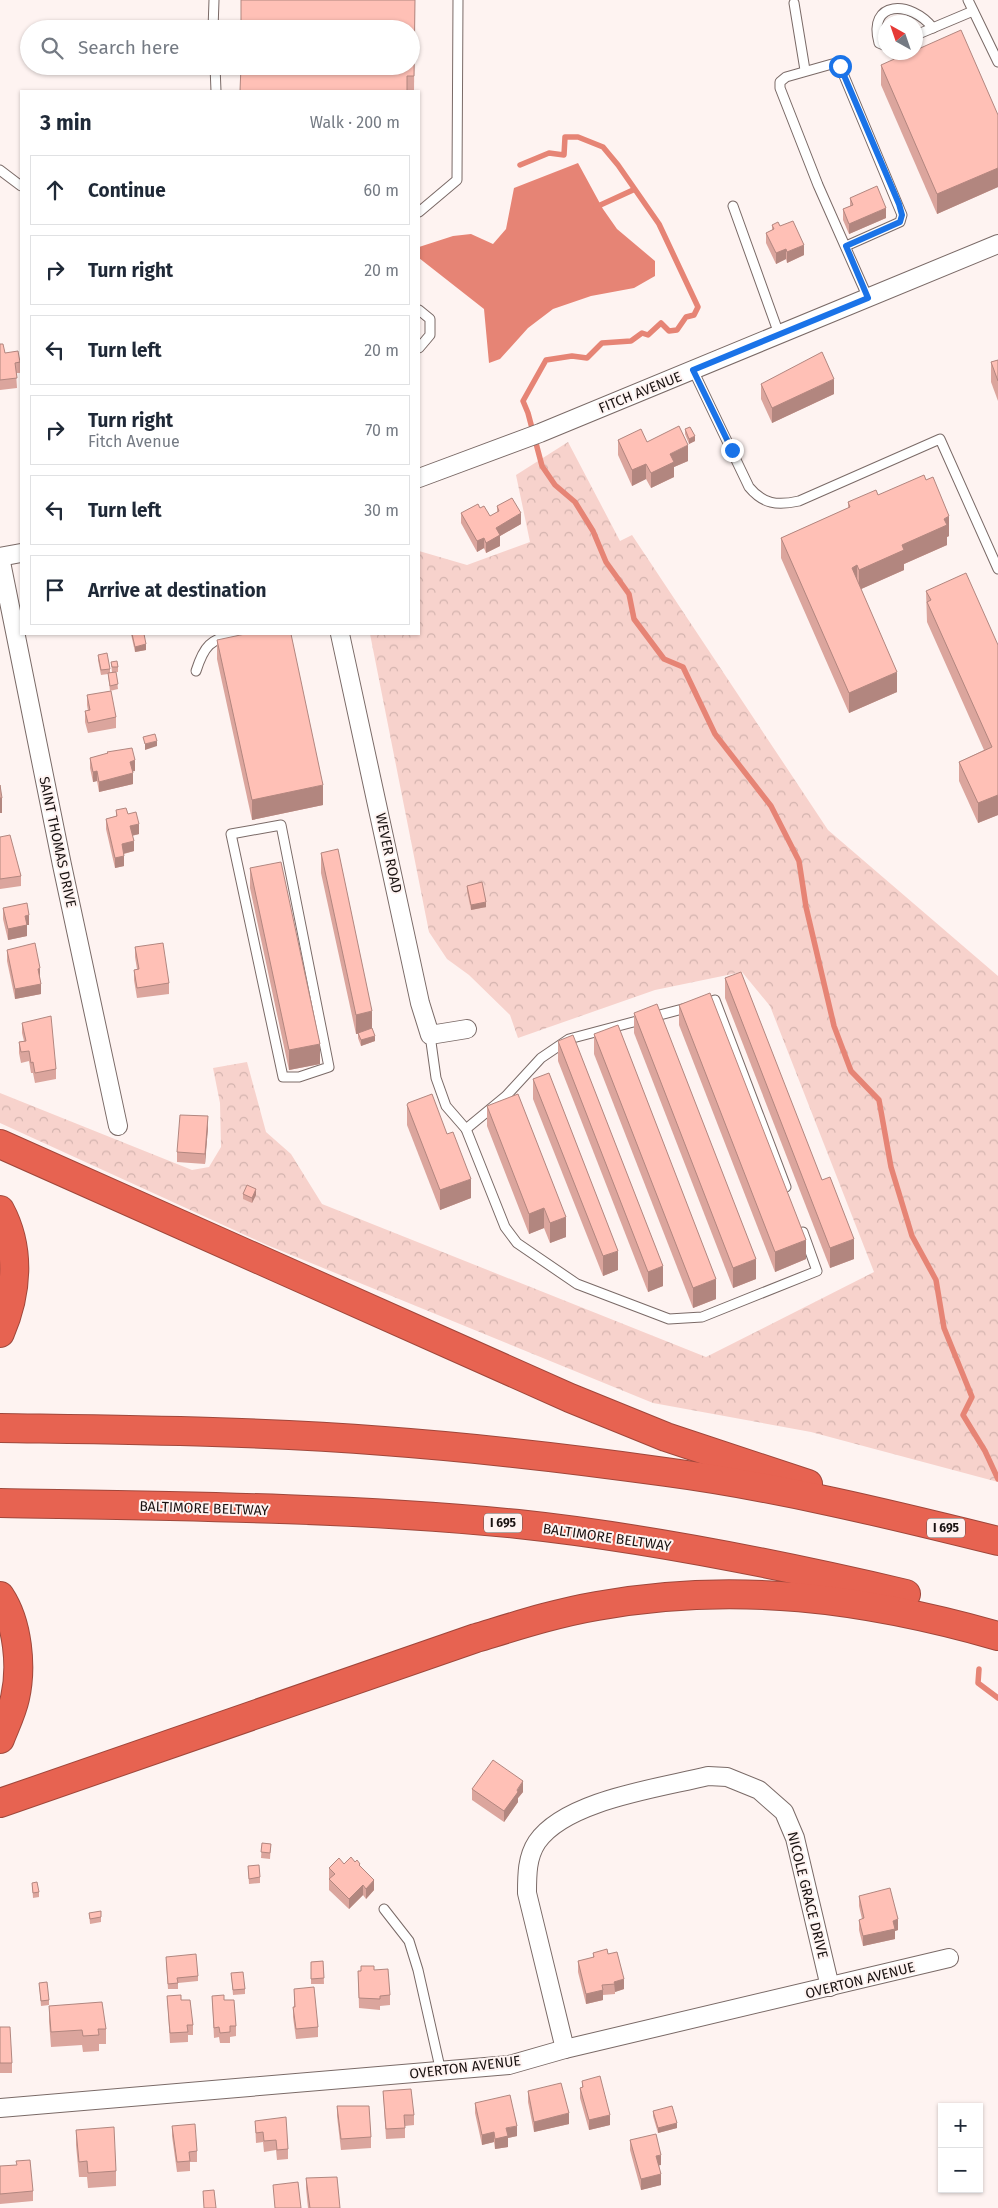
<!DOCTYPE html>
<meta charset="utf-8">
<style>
:root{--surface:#fff;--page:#f6f6f7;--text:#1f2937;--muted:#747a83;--line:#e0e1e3}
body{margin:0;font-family:"Fira Sans",sans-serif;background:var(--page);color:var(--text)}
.controls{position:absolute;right:15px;bottom:15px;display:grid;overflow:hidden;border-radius:0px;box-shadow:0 1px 4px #0004}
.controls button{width:45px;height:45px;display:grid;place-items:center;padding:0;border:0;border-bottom:1px solid var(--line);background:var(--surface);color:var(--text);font:25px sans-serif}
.compass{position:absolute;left:878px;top:15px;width:45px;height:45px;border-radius:50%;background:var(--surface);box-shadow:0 1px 4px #0004;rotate:320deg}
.stop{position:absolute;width:15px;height:15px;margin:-11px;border:4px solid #1a73e8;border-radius:50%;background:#fff}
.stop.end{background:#1a73e8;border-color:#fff;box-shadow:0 1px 5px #0008}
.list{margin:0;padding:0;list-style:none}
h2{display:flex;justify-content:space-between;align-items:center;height:65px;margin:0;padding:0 20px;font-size:21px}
h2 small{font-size:16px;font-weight:400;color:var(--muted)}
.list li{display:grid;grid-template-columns:32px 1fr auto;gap:15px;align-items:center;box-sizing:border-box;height:70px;margin:0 10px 10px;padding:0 10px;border:1px solid var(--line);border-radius:0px}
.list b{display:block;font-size:19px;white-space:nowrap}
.list p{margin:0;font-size:16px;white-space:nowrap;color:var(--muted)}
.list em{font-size:16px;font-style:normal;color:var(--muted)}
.icon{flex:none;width:28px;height:28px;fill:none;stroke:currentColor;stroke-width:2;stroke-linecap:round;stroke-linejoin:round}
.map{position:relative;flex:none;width:998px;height:2208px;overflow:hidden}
.search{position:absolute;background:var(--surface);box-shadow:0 1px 4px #0004;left:20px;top:20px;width:400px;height:55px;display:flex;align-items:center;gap:12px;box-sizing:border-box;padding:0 18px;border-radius:28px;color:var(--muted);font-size:19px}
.panel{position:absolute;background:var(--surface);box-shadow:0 1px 4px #0004;left:20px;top:90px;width:400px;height:545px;border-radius:0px}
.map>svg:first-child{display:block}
</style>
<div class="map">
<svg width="998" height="2208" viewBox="0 0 998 2208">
<defs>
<pattern id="forest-crowns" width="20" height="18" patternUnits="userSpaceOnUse" patternTransform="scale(1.25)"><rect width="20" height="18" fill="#f7d2cc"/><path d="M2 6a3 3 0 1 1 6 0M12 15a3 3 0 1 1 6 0" fill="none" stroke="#d3b3ae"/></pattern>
</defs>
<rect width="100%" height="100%" fill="#fef3f1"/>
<path fill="url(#forest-crowns)" d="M568 442 620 541 632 535 828 830 998 976V1482L811 1432 653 1403 267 1245 0 1123V1093L192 1170 209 1167 221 1147 220 1103 213 1068 247 1062 266 1132 291 1154 322 1204 706 1357 874 1272 770 1006 742 972 655 990 518 1038 510 1015 469 975 447 959 429 932 370 634H419V551L467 565 530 542 516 475Z"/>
<path fill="#e68475" d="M578 163 603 209 617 229 655 261V276L634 288 591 296 553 309 528 328 500 359 489 363 484 309 419 258V247L453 236 471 234 493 244 506 229 514 188Z"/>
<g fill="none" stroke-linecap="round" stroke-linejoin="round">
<g stroke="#e68475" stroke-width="5.5">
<path d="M520 165 549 153 564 155 565 137H578L603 147 618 165 659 224 698 307 694 315 686 317 677 330 669 331 661 323 648 335 642 333 631 341 602 343 587 358 572 356 546 360 523 401 528 413 542 466 555 485 575 502 593 531 606 562 629 594 634 619 664 659 683 667 715 734 771 806 799 861 806 907 834 1026 851 1071 879 1100 891 1167 912 1236 936 1280 944 1328 972 1397 963 1415 985 1451 998 1479"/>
<path d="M596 207 633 190"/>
<path d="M979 1669 978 1683 998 1698"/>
</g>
<g stroke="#7a6a67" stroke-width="11">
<g id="lane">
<path d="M968 0 998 62"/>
<path d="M794 3 805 70"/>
<path d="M213 29 214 0"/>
<path d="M916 35 973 11"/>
<path d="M886 46 879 43C867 0 911 0 933 28"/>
<path d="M215 66 216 91"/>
<path d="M0 170 21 186"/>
<path d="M733 206 779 334"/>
<path d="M419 212 457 180 458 0"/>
<path d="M846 246 900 222 902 215 842 71 840 66 832 64 786 77 780 82V88L818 185 868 298"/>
<path d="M419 310 430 319V335L419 348"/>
<path d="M693 370 749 487C763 504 777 506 799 501L940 439 998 569"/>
<path d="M196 671C204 646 210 639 236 634"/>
<path d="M281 825 329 1067 299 1077H283L231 834Z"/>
<path d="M703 1004 715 1000 786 1187"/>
<path d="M430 1035 436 1078 446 1106 466 1129 505 1227 517 1243 577 1284 669 1319 702 1317 817 1271 803 1232"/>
<path d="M466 1129 506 1096 541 1058 569 1039 690 1007"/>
<path d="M384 1909 409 1941 418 1970 441 2072"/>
</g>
</g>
<g stroke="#7a6a67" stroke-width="20">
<g id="street">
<path d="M419 478 540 433 998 244"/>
<path d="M0 557 62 865 118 1126"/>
<path d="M0 557 21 553"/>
<path d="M340 634 420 1003 430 1035 467 1029"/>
<path d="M565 2049 527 1893C527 1875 527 1857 537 1842 566 1800 660 1788 708 1776L727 1777 759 1790 784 1812 795 1838 830 1987"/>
<path d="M0 2108 509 2065 565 2049 949 1958"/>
</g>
</g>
<g stroke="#9f473b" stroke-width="30">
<g id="highway">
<path d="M0 1144 570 1398 666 1437 808 1484"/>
<path d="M0 1210C21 1249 17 1294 0 1333"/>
<path d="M0 1428C127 1430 258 1431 384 1441 479 1448 573 1459 666 1472 778 1487 889 1514 998 1541"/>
<path d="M0 1503C172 1506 346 1507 518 1524 649 1538 778 1564 906 1594"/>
<path d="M0 1596C18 1623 22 1667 15 1698 12 1712 5 1726 0 1739"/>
<path d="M0 1803 476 1638C516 1626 556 1613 597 1606 735 1581 865 1598 998 1636"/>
</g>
</g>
<use href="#lane" stroke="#fff" stroke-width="9"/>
<use href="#street" stroke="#fff" stroke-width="18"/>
<use href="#highway" stroke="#e76351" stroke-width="28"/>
</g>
<g fill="#dba59d">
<path d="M415 0 414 91H240Z"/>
<path d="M881 65 998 115V187L937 214 881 85Z"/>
<path d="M850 198 886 218 849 234 843 220V209L850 206Z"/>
<path d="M772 225 780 226 804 255 787 263 786 259 776 264 766 243V233L772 230Z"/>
<path d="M0 344 5 353 20 362V373H16L17 388 0 390Z"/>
<path d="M998 360V401L991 382V362Z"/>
<path d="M761 384 834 394 772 423 761 399Z"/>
<path d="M685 429 695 441 689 444 685 434Z"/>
<path d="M618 440 647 442 688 461 674 467V477L651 488 646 479 632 486 618 455Z"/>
<path d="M878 495 949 536 947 537V545L904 564V570L861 589 897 692 849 713 781 558V538L848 508V502Z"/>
<path d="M497 506 521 524 500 536V546L486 553 484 548 477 552 461 523V513L490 516 497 513Z"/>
<path d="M926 591 998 645V815L978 823 959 781V762L984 750 927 622Z"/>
<path d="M131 634H144L146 650 135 652Z"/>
<path d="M217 640 323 805 252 820 217 659Z"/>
<path d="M98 655 110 669V673H112L111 662 118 667V672H116L118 689 110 691 108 674 101 675 98 660Z"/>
<path d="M87 695 116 717V728L88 733 85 722V711H88L87 705Z"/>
<path d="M107 752 135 771H132L133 784 99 792 97 781 93 782 90 768V758L107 754Z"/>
<path d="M116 810 128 814 139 834 132 836 134 851 124 854V866L115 868 106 829V819L116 816Z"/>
<path d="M0 837 21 876V886L0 889Z"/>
<path d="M321 853 372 1029 375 1041 361 1046 358 1038V1034H356L321 873Z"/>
<path d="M250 868 320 1064 289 1070 250 888Z"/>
<path d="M467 886 486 907 471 910 467 891Z"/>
<path d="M3 908 29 925H27V936L8 940 3 919Z"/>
<path d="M135 947 169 983V994L137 998 134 980V970L137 969 135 957Z"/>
<path d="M7 950 40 979 41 994 15 999 7 961Z"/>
<path d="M725 978 822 1180 854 1259 830 1268 725 998Z"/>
<path d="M679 1005 806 1259 775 1272 679 1025Z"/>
<path d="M634 1013 756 1279 733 1288 634 1033Z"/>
<path d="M22 1023 56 1069V1079L35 1083 33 1073H31L29 1061 21 1063 19 1053V1042L24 1041 22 1033Z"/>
<path d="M594 1034 716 1299 693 1308 594 1054Z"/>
<path d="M558 1041 663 1286 648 1292 558 1061Z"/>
<path d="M533 1079 618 1270 603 1276 533 1099Z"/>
<path d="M407 1105 447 1134 471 1198 440 1210 407 1125Z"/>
<path d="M487 1106 566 1237 550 1243 544 1228 529 1234 487 1126Z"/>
<path d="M208 1127 205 1164 177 1162V1152Z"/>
<path d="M243 1194 256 1195 252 1203 243 1199Z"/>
<path d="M472 1789 523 1792 518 1798V1802L504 1822 472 1800Z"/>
<path d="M262 1843 271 1844 270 1859 261 1858Z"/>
<path d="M344 1864 360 1867 374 1890 366 1899 363 1895 349 1909 329 1890V1868Z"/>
<path d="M248 1866 260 1877V1883L249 1884Z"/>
<path d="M32 1883 39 1892V1897L33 1898Z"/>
<path d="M859 1896 898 1930 895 1931V1939L863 1946 859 1930V1920L862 1919 859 1906Z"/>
<path d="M89 1913 101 1917V1922L90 1924Z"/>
<path d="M593 1953 608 1954 624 1989 615 1992V1994L603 1995V2000L586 2004 578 1972V1961L593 1958Z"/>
<path d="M323 1961 324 1984H311V1962Z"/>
<path d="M166 1962 198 1976V1981L178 1983V1989H168Z"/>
<path d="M374 1970 390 1995V2005L380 2006V2010L359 2008 358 1971Z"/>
<path d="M231 1973 245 1989V1994L233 1995Z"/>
<path d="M39 1983 49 2000V2005L41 2006Z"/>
<path d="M294 1989 318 2027V2037L296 2039 293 2017V2007H294Z"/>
<path d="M167 1996 181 2000 193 2025V2035H188V2042L170 2043Z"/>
<path d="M212 1996 224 2000 236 2026V2036L230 2037V2043H220L219 2037 214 2038Z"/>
<path d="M49 2006 106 2029V2044H99V2051L83 2052 82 2045 51 2047 49 2021Z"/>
<path d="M0 2027 12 2063V2073H0Z"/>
<path d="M582 2081 610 2125 589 2130 580 2098V2088L582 2087Z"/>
<path d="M383 2091 414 2115V2125L405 2126V2138L386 2139Z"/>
<path d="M528 2091 569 2124 534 2132 528 2102Z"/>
<path d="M475 2103 517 2136 508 2138V2147L495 2149 494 2142 482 2145 475 2113Z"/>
<path d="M337 2106 371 2137V2148L341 2150 337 2116Z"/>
<path d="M653 2111 677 2128 658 2133 653 2116Z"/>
<path d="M255 2121 288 2149V2159L277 2160 276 2150 264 2152 263 2142 256 2143Z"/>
<path d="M172 2126 197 2151V2162H190V2171L177 2172 172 2136Z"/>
<path d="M76 2130 116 2171V2186L88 2188 87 2177H79L76 2145Z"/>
<path d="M630 2140 661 2165H659L661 2185 641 2190 630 2150Z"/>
<path d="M0 2166 33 2191V2201L0 2204Z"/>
<path d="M306 2178 340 2208H308L306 2188Z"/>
</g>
<g fill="#b2867f">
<path d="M998 168V187L937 214V194Z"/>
<path d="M886 208V218L849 234V224Z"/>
<path d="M804 245V255L787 263V252Z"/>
<path d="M786 249V259L776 264V253Z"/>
<path d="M834 379V394L772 423V408Z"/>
<path d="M695 436V441L689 444V439Z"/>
<path d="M688 445V461L674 467V477L651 488V473L670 454Z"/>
<path d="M646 464V479L632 486V470Z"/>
<path d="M521 513V524L500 536V546L486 553V543L496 528Z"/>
<path d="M949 516V536L947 537V545L904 564V570L859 590V570Z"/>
<path d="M484 538V548L477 552V541Z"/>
<path d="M857 565V585L852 568Z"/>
<path d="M146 644V650L135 652V647Z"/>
<path d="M897 672V692L849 713V693Z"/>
<path d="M157 741V746L145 750V744Z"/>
<path d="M135 760V771L130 772V762Z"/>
<path d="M97 771V781L93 782V772Z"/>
<path d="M133 773V784L99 792V782Z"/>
<path d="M323 785V805L252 820V800Z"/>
<path d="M998 795V815L978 823V803Z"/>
<rect x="0" y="798" width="2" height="15"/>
<path d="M139 824V834L130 836V826Z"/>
<path d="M134 841V851L122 854V844Z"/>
<path d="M124 856V866L115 868V858Z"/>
<path d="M486 902V907L471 910V905Z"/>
<path d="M29 915V925H27V936L8 940V929L25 916Z"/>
<path d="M40 968V979H38V969Z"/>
<path d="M41 984V994L15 999V989Z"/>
<path d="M372 1011V1031L356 1034V1015Z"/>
<path d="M375 1036V1041L361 1046V1040Z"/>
<path d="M320 1044V1064L289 1070V1050Z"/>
<path d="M208 1116V1127L205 1164V1154Z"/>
<path d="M471 1179V1198L440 1210V1190Z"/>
<path d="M256 1189V1195L252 1203V1198Z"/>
<path d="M544 1208V1228L529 1234V1214Z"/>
<path d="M566 1217V1237L550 1243V1223Z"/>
<path d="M854 1239V1259L830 1268V1248Z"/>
<path d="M806 1240V1259L775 1272V1252Z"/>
<path d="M618 1251V1270L603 1276V1256Z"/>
<path d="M756 1259V1279L733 1288V1268Z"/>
<path d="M663 1266V1286L648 1292V1272Z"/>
<path d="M716 1279V1299L693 1308V1288Z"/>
<path d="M523 1781V1792L518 1798V1802L504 1822V1811Z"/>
<path d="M374 1880V1890L366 1899V1889Z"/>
<path d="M363 1885V1895L349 1909V1899Z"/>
<path d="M898 1919V1930L895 1931V1939L863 1946V1936L893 1921Z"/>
<path d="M624 1979V1989L615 1992 614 1982Z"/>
<path d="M603 1990V2000L586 2004V1994Z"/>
<path d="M569 2113V2124L534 2132V2122Z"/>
<path d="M610 2115V2125L589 2130V2120Z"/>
<path d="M677 2123V2128L658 2133V2128Z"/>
<path d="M517 2126V2136L508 2138V2147L495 2149V2139L506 2128Z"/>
<path d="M494 2132V2142L482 2145V2135Z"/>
<path d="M661 2155V2165L656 2166V2156Z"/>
<path d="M661 2174V2185L641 2190V2179Z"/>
</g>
<g fill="#ffc0b6" stroke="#b2867f">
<path d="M241 0H415L414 76H407V91H240L241 66H411V29H241Z"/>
<path d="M961 30 998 115V168L937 194 881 65 910 52H916V50Z"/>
<path d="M877 186 886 208 849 224 843 209 853 205 850 198Z"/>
<path d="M793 221 804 245 787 252 786 249 776 253 766 233 774 229 772 225 778 222 780 226Z"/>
<path d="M0 344H3L5 353 18 351 20 362 15 363 17 378 0 380Z"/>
<path d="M822 352 834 379 772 408 761 384Z"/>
<path d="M998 360V381L991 362Z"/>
<path d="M679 426 688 445 670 454 674 462 651 473 646 464 632 470 618 440 641 429 647 442Z"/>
<path d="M690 427 695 436 689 439 685 429Z"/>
<path d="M924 475 926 480 933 477 949 516 944 519 947 525 902 545 904 550 859 570 857 565 852 568 897 672 849 693 781 538 850 507 848 502 876 490 878 495Z"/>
<path d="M512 498 521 513 496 528 500 535 486 543 484 538 477 541 461 513 478 504 480 508 484 506 490 516 499 511 497 506Z"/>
<path d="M966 573 998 645V795L978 803 959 762 992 747 927 602 931 600 926 591Z"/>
<path d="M132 634H144L146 644 135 647Z"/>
<path d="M245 634H291L323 785 252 800 217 640Z"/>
<path d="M107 653 110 669 101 670 98 655Z"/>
<path d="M117 661 118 667H112L111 662Z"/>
<path d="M116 672 118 684 110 686 108 673Z"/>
<path d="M111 691 116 717 88 723 85 711 90 710 87 695Z"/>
<path d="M155 734 157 741 145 744 143 737Z"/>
<path d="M132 748 135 760 130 762 133 773 99 782 97 771 93 772 90 758 108 753 107 752Z"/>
<path d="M0 785 2 798H0Z"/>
<path d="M126 808 128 814 136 812 139 824 130 826 134 841 122 844 124 856 115 858 106 819 117 816 116 810Z"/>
<path d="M10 835 21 876 0 879V837Z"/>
<path d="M338 849 372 1011 356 1015 321 853Z"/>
<path d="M281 862 320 1044 289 1050 250 868Z"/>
<path d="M482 882 486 902 471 905 467 886Z"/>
<path d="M27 903 29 915 25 916 27 925 8 929 3 908Z"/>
<path d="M35 943 40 968 38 969 41 984 15 989 7 950Z"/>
<path d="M163 943 169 983 137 988 134 970 139 969 135 947Z"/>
<path d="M741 972 822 1180 830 1177 854 1239 830 1248 725 978Z"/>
<path d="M710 993 806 1240 775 1252 679 1005Z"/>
<path d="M657 1004 756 1259 733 1268 634 1013Z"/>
<path d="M51 1016 56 1069 35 1073 33 1062 31 1063 29 1051 21 1052 19 1042 26 1041 22 1023Z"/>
<path d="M618 1025 716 1279 693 1288 594 1034Z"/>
<path d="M372 1028 375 1036 361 1040 358 1033Z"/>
<path d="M573 1035 663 1266 648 1272 558 1041Z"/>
<path d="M549 1073 618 1251 603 1256 533 1079Z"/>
<path d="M432 1094 447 1134 453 1132 471 1179 440 1190 407 1105 408 1103Z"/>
<path d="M518 1094 566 1217 550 1223 544 1208 529 1214 487 1106Z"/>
<path d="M180 1115 208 1116 205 1154 177 1152Z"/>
<path d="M247 1185 256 1189 252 1198 243 1194Z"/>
<path d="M493 1760 523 1781 517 1790 518 1792 504 1811 472 1789Z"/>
<path d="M262 1843 271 1844 270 1853 261 1852Z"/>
<path d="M351 1857 355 1862 357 1860 360 1864 359 1865 374 1880 366 1889 363 1885 349 1899 329 1879 335 1874 329 1868 339 1858 344 1864Z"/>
<path d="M259 1865 260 1877 249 1879 248 1866Z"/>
<path d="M37 1882 39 1892 33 1893 32 1883Z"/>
<path d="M890 1888 898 1919 893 1921 895 1929 863 1936 859 1920 864 1918 859 1896Z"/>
<path d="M101 1911V1917L90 1919 89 1913Z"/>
<path d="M607 1949 608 1954 617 1952 624 1979 614 1982 615 1984 602 1985 603 1990 586 1994 578 1961 594 1957 593 1953Z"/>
<path d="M196 1954 198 1976 177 1978 178 1983 168 1984 166 1957Z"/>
<path d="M323 1961 324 1978 311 1979V1962Z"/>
<path d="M361 1966H374V1970L388 1969 390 1995 380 1996V1999L359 1998 358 1971H361Z"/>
<path d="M243 1972 245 1989 233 1990 231 1973Z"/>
<path d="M47 1982 49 2000 41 2001 39 1983Z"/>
<path d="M314 1987 318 2027 296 2029 293 2007H295L294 1989Z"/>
<path d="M181 1995V2000H190L193 2025H187L188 2032 170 2033 167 1996Z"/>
<path d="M224 1995V2000H234L236 2026H230V2032L220 2033 219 2027 214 2028 212 1996Z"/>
<path d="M102 2002 106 2029H98L99 2035 83 2036 82 2030 51 2032 49 2006Z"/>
<path d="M0 2027H10L12 2063H0Z"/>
<path d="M600 2076 610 2115 589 2120 580 2088 583 2087 582 2081Z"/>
<path d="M561 2083 569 2113 534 2122 528 2091Z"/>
<path d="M411 2089 414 2115H404L405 2128 386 2129 383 2091Z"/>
<path d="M510 2095 517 2126 506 2128 508 2136 495 2139 494 2132 482 2135 475 2103Z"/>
<path d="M337 2106H369L371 2137 341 2139Z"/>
<path d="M672 2106 677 2123 658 2128 653 2111Z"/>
<path d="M286 2117 288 2149 277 2150 276 2140 264 2141 263 2132 256 2133 255 2121Z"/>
<path d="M195 2124 197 2151 189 2152 190 2161 177 2162 172 2126Z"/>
<path d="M114 2127 116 2171 88 2173 87 2161 79 2162 76 2130Z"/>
<path d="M656 2134 661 2155 656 2156 661 2174 641 2179 630 2140Z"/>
<path d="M30 2160 33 2191 0 2194V2166L17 2165 16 2161Z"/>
<path d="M337 2177 340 2208H310L306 2178Z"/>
<path d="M298 2182 301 2208H275L273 2185Z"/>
<path d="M214 2190 216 2208H204L203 2191Z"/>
</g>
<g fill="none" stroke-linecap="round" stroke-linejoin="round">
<path stroke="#1a73e8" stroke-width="6" d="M732 450 693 370 868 298 846 246 900 222 902 215 899 204 840 66"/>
</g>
<g text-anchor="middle" stroke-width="4" stroke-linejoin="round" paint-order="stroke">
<g fill="#fef3f1" stroke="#5e5655" stroke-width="1">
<rect x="484" y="1513.5" width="38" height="19" rx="4"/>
<rect x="927" y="1518.5" width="38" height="19" rx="4"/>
</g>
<g font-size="12" font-weight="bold" fill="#1a1312">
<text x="503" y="1527">I 695</text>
<text x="946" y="1532">I 695</text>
</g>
<g font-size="14" fill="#1a1312" stroke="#fef3f1">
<text transform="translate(640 392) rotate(-22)" y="5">FITCH AVENUE</text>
<text transform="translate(58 842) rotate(78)" y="5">SAINT THOMAS DRIVE</text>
<text transform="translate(389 853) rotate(78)" y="5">WEVER ROAD</text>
<text transform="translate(204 1508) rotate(2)" y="5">BALTIMORE BELTWAY</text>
<text transform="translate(607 1537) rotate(8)" y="5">BALTIMORE BELTWAY</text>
<text transform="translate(808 1895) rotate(76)" y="5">NICOLE GRACE DRIVE</text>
<text transform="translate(860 1980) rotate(-14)" y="5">OVERTON AVENUE</text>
<text transform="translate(465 2067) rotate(-7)" y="5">OVERTON AVENUE</text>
</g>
</g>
</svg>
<div class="controls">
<button>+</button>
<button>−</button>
</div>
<svg class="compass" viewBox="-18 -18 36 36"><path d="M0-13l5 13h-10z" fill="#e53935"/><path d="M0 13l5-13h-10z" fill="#747a83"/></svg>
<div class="stop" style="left:840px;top:66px"></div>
<div class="stop end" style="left:732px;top:450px"></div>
<div class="search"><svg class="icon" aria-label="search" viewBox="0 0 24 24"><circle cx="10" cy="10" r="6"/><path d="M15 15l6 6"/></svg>Search here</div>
<section class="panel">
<h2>3 min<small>Walk · 200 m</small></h2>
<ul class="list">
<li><svg class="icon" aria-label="ahead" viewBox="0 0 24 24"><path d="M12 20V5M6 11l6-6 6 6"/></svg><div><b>Continue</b></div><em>60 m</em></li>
<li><svg class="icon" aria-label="right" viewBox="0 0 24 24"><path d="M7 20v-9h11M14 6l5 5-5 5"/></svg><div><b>Turn right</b></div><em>20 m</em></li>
<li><svg class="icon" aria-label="left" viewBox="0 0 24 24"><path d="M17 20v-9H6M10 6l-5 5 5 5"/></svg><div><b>Turn left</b></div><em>20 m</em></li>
<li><svg class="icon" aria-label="right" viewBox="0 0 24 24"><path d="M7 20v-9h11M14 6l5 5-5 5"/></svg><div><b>Turn right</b><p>Fitch Avenue</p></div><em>70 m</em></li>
<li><svg class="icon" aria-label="left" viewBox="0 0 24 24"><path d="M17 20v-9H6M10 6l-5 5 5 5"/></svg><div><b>Turn left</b></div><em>30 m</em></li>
<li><svg class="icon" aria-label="arrive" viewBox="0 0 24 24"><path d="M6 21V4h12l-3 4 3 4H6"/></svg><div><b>Arrive at destination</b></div></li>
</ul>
</section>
</div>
